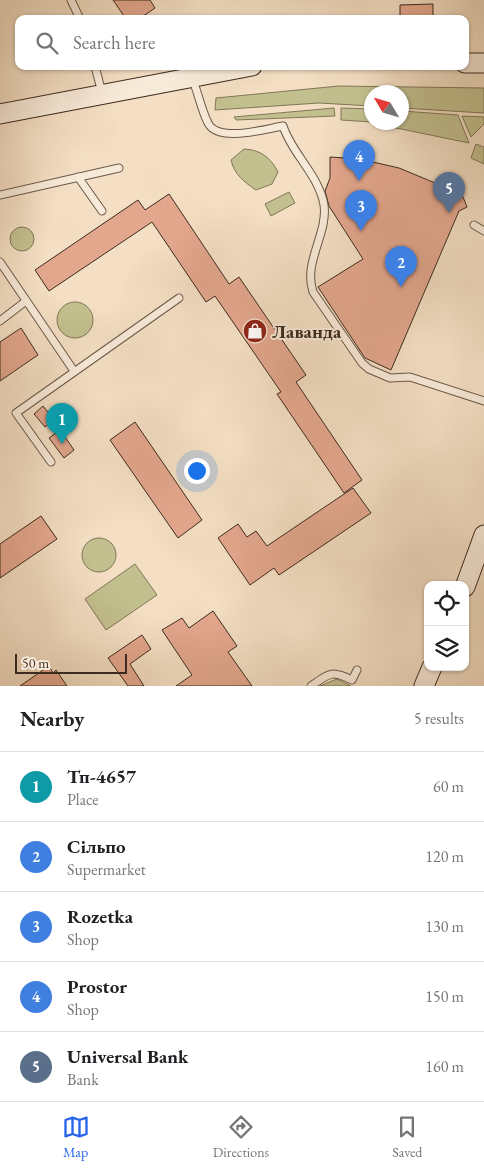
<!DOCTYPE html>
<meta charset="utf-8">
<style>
:root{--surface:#fff;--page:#f6f6f6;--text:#202124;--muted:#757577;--line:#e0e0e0;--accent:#2563eb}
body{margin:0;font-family:"EB Garamond",serif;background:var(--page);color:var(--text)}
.controls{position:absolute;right:15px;bottom:15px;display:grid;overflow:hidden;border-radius:10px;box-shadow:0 1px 4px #0004}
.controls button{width:45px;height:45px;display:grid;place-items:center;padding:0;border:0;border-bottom:1px solid var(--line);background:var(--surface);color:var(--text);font:25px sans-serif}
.compass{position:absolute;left:364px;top:85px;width:45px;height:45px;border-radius:50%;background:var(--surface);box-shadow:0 1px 4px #0004;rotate:308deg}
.scale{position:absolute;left:15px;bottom:12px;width:112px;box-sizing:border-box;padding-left:5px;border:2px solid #3d2b1f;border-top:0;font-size:14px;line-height:18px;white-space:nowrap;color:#3d2b1f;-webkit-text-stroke:4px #f8ead9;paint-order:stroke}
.you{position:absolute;left:196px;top:470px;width:18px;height:18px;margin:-12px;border:4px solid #fff;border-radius:50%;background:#1a73e8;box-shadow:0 0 0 8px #1a73e833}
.badge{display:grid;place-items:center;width:32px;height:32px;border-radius:50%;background:var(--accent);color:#fff;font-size:16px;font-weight:700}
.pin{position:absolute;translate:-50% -41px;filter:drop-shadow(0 1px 2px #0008)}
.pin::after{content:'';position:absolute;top:26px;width:18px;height:15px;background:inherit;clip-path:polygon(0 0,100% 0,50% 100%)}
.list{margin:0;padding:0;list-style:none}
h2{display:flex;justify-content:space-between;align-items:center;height:65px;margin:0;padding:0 20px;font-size:21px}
h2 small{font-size:16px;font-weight:400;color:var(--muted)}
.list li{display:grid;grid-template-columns:32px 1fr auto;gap:15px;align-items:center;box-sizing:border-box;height:70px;padding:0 20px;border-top:1px solid var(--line)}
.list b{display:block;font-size:19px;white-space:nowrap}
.list p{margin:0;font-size:16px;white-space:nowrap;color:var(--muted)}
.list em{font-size:16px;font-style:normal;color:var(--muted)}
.icon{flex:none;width:28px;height:28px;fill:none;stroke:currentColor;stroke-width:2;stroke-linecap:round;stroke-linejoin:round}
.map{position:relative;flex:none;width:484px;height:686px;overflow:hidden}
.search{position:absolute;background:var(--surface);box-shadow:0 1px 4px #0004;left:15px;right:15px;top:15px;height:55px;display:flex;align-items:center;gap:12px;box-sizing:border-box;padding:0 18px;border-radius:10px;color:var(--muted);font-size:19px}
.sheet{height:415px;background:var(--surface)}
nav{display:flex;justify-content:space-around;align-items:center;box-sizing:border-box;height:70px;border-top:1px solid var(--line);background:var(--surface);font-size:14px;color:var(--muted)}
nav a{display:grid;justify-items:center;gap:2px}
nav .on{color:var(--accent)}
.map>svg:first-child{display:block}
</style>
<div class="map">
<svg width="484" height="686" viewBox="0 0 484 686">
<rect width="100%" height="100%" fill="#f4dfc4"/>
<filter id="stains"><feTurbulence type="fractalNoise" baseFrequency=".004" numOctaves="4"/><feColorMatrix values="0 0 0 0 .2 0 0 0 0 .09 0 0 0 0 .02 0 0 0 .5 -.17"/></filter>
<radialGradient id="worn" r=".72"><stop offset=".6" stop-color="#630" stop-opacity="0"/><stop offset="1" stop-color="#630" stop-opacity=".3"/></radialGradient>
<g fill="#c3c08f" stroke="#807657">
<path d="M339 86 484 88V113L402 108V92H372L371 106 319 103 215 110 216 98Z"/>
<path d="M334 108 335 116 236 120 234 117Z"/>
<path d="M341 108 371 109 372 122 341 120Z"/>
<path d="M402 111 458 115 469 143 372 123 402 122Z"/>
<path d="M462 116 484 117V124L471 137Z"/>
<path d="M476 144 484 147V164L471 158Z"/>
<path d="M244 149C261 150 270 157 278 172L272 184 256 190C244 182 234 174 231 160Z"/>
<path d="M289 192 295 203 271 216 265 204Z"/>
<circle cx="22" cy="239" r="12"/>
<circle cx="75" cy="320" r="18"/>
<circle cx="99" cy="555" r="17"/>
<path d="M135 564 157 595 106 630 85 599Z"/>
<path d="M337 679 351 686H320Z"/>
</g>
<g fill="#e3a78e" stroke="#3d2b1f">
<path d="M113 0H150L155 8 139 19H126Z"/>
<path d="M433 4V19H400V5Z"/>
<path d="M330 157 360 159 399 168 452 190 459 187 467 207 459 211 391 370 365 358 318 287 363 259 329 206 325 191 330 178Z"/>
<path d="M169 194 229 284 239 277 306 375 296 382 362 480 344 493 277 394 281 392 215 296 206 302 152 222 49 291 35 270 138 200 145 210Z"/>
<path d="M21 328 38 355 0 381V342Z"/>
<path d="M43 406 54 420 45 427 34 414Z"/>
<path d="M135 422 202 520 178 538 110 440Z"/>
<path d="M60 430 74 450 64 458 49 438Z"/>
<path d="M353 488 371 513 279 575 274 568 250 585 218 538 238 524 247 537 256 531 267 546Z"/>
<path d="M41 516 57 539 0 578V544Z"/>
<path d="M213 611 237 646 228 652 252 686H176L192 675 162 630 182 618 189 628Z"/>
<path d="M142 635 151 649 130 664 144 686H128L108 658Z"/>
<path d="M49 666 53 673 56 670 67 686H20Z"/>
</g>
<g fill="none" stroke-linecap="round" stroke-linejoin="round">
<g stroke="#6b5848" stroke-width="9">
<g id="lane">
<path d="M71 0 80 19"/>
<path d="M95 66 102 93"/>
<path d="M192 78C198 92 201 109 208 123 218 143 265 129 283 126 292 154 319 175 324 205 328 234 303 262 313 292L362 363 369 369 390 378 410 377 484 401"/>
<path d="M78 177 102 211"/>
<path d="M0 195 119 168"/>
<path d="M474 225 484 231"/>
<path d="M0 262 74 371"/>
<path d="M0 321 26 301"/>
<path d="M51 462 16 413 179 298"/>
<path d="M311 686C330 673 331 670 352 680L357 670"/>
</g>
</g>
<g stroke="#3d2b1f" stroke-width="21">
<g id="secondary">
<path d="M465 63H484"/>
<path d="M0 114 252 66"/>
<path d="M465 587 484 535"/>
<path d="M424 686 432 667"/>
</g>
</g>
<use href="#lane" stroke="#f8ead9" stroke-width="7"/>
<use href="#secondary" stroke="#f8ead9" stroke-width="19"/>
</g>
<defs>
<g id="shop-disc" transform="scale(1.25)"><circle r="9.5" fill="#8f2418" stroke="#f8ead9"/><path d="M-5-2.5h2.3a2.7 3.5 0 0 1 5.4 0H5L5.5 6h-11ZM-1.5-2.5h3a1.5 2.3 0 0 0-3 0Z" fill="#fff"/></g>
</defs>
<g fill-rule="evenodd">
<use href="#shop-disc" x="255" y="331"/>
</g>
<g text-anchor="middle" stroke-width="4" stroke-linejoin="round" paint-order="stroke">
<g font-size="19" font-weight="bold" fill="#3d2b1f" stroke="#f8ead9" text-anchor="start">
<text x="272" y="338">Лаванда</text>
</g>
</g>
<rect width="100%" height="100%" filter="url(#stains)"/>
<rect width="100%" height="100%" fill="url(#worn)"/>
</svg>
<div class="controls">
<button><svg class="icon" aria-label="locate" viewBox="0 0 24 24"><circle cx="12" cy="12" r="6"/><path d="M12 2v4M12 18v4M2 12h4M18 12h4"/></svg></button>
<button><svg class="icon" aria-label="layers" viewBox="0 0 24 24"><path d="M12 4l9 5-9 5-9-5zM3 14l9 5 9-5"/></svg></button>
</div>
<svg class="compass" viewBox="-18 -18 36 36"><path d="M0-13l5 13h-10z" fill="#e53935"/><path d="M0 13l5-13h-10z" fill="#757577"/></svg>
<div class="scale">50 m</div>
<div class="you"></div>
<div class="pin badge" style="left:62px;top:444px;background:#0f9aa8">1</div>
<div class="pin badge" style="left:401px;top:287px;background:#3f7fe0">2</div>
<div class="pin badge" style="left:361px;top:231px;background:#3f7fe0">3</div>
<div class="pin badge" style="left:359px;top:181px;background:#3f7fe0">4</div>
<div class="pin badge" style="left:449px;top:213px;background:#5c6f8a">5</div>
<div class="search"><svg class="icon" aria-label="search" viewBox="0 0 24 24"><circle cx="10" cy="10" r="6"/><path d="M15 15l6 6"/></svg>Search here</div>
</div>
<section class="sheet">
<h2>Nearby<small>5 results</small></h2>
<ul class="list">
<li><span class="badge" style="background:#0f9aa8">1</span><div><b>Тп-4657</b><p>Place</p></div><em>60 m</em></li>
<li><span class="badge" style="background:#3f7fe0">2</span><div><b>Сільпо</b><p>Supermarket</p></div><em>120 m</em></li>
<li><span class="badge" style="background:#3f7fe0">3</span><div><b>Rozetka</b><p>Shop</p></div><em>130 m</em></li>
<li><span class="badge" style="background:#3f7fe0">4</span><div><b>Prostor</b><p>Shop</p></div><em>150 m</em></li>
<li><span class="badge" style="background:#5c6f8a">5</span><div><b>Universal Bank</b><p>Bank</p></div><em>160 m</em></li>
</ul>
</section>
<nav>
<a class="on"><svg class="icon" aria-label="map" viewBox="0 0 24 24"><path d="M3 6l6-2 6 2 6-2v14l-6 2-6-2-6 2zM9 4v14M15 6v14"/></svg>Map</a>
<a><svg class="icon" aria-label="directions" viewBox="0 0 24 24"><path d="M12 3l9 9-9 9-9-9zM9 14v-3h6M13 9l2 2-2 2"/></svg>Directions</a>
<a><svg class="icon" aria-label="saved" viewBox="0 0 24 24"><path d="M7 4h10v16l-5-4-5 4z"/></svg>Saved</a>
</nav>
